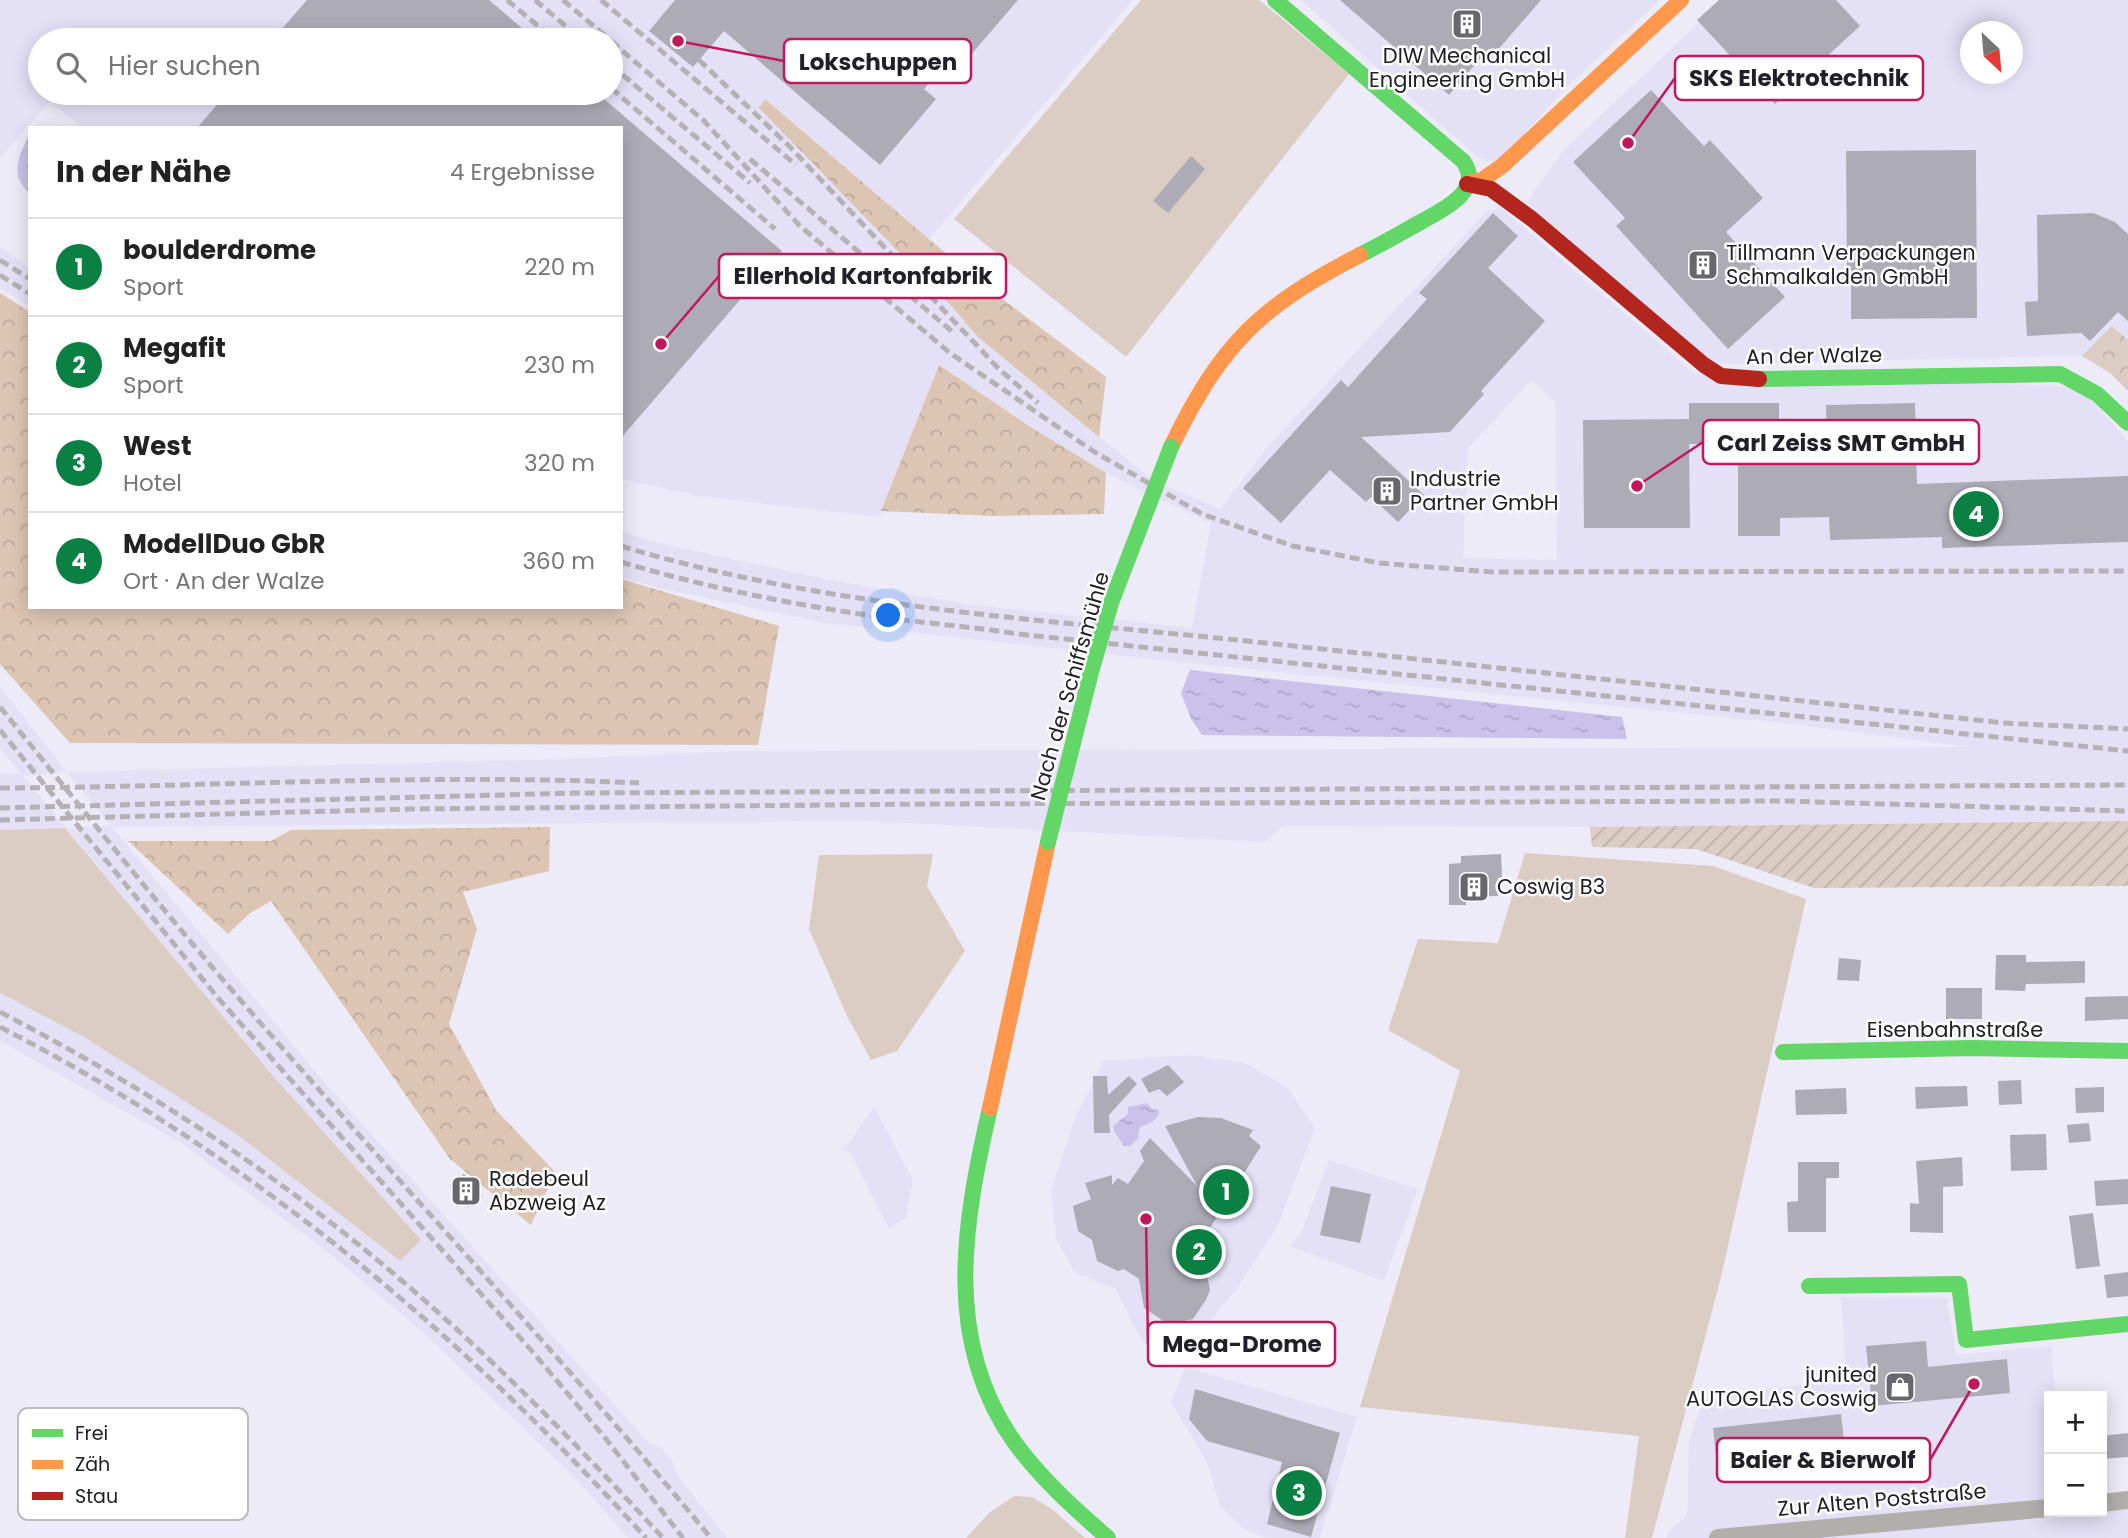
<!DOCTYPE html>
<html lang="de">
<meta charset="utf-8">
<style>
:root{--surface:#fff;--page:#f2f2f2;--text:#222;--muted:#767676;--line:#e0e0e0;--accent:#0b8043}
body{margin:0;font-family:Poppins,sans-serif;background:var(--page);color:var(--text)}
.controls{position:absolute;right:21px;bottom:21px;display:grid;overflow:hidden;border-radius:0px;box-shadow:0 4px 18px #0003}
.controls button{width:63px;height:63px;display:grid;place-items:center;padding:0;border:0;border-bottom:2px solid var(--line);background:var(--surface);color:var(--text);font:35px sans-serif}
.compass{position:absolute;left:1960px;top:21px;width:63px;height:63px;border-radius:50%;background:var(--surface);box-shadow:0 4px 18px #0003;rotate:154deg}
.you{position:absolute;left:889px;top:616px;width:24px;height:24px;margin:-18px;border:5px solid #fff;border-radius:50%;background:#1a73e8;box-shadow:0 0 0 10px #1a73e833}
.badge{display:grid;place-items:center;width:46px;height:46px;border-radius:50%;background:var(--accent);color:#fff;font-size:23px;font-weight:700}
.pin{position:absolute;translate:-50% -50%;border:4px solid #fff;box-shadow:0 2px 7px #0006}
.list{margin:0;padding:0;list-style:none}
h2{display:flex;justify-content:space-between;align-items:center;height:91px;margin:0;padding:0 28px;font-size:30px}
h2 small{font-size:23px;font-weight:400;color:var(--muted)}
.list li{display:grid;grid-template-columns:46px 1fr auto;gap:21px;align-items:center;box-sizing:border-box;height:98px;padding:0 28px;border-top:2px solid var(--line)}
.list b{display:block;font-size:26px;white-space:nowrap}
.list p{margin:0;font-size:23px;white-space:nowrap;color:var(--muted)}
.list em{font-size:23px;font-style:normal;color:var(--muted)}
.icon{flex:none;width:38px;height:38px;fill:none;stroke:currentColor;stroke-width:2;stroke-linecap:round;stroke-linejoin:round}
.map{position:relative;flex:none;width:2128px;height:1538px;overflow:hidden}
.search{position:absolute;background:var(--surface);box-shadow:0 4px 18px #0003;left:28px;top:28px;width:595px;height:77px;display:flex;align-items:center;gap:18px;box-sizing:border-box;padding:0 24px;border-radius:38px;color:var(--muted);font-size:26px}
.panel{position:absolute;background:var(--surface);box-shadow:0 4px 18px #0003;left:28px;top:126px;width:595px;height:483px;border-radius:0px}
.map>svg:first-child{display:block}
</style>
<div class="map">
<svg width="2128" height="1538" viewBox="0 0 2128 1538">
<defs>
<pattern id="forest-crowns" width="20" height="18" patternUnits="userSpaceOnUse" patternTransform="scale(1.75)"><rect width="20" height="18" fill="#ddc5b3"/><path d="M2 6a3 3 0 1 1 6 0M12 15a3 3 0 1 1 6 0" fill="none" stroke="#bda99a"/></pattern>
<pattern id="park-crowns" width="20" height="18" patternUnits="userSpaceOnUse" patternTransform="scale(1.75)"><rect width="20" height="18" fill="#dccdc4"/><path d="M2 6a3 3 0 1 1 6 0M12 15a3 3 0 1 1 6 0" fill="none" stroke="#bcb0a8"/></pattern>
<pattern id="garden-furrows" width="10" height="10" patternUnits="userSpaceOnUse" patternTransform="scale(1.75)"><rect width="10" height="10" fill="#dccdc4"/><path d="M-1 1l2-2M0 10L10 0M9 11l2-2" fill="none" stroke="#bcb0a8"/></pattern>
<pattern id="water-ripples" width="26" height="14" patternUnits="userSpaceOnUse" patternTransform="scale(1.75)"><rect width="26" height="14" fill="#cac2eb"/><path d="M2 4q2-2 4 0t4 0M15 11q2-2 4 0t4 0" fill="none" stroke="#ada6ca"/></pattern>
</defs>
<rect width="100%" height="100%" fill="#ecebf7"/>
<g fill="#e4e1f7" fill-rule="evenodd">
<path d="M0 0H1133L929 239 766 99 977 336 1155 482 1220 509 1265 450 1488 210 1501 208 1694 373 2053 386 2073 389 2093 401 2128 441V821L1590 827 1283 826 1265 842 868 821 112 827 318 1075 648 1442 661 1448 672 1461 678 1476 727 1538H628L580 1483 427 1336 329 1253 181 1143 0 1041V993L84 1037 238 1135 399 1261 421 1240 274 1077 66 828 0 830V773L21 774 0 748V687L67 772 562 759 732 751 1969 747 1792 724 1188 663 825 623 658 588 621 577V532L668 545 830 580 973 605 1192 628 1211 523 1106 473 1029 426 939 365 880 517 698 496 621 479V128H82L50 101 0 158ZM40 40H611V93H40ZM1532 380 1555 402 1557 560 1463 558 1468 448ZM67 772 111 826H110L66 828 23 776Z"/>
<path d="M1301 0H1660L1563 91 1497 165 1476 156Z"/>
<path d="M1723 0H2128V340L2112 326 2082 356 1710 364 1527 202 1564 150ZM1970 32H2012V74H1970Z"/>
<path d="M0 247 30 268V307L0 288Z"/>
<path d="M1188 1055 1246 1063 1288 1088 1315 1128 1278 1225 1236 1290 1192 1342 1152 1354 1134 1327 1116 1289 1075 1273 1056 1239 1051 1191 1076 1115 1104 1061Z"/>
<path d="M874 1107 913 1180 906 1218 889 1228 849 1151H843Z"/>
<path d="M1329 1160 1418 1189 1384 1281 1289 1246 1301 1233Z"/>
<path d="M1841 1297 1947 1298 1956 1355 2051 1346 2056 1396H2049V1512H2102L2128 1508V1538H1666L1670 1530 1687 1516 1689 1442 1703 1398 1846 1378Z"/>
<path d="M1185 1367 1357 1417 1320 1538H1266L1245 1530 1220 1506 1207 1462 1171 1402Z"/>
</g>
<g fill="#dccdc4">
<path d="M1141 0H1259L1349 74 1126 357 954 219Z"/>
<path d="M65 828 274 1077 421 1240 400 1261 238 1135 84 1037 0 993V830Z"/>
<path d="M1525 853 1713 866 1806 899 1721 1277 1652 1538H1625L1639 1436 1360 1407 1460 1071 1388 1030 1418 939 1498 943Z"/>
<path d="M933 854 927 886 965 951 897 1051 871 1060 847 1016 809 929 819 855Z"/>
<path d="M1014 1496 1032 1497 1052 1509 1085 1538H966L989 1513Z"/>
</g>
<g fill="url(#forest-crowns)">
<path d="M765 99 977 280 1106 377 1099 437 977 336 953 308 759 108Z"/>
<path d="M0 293 30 312V607H621V579L779 626 758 745 70 743 0 664Z"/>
<path d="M939 365 1029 426 1106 473 1104 514 994 516 881 511Z"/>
<path d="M550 827 549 871 463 892 477 929 449 1024 496 1110 555 1172 531 1225 450 1159 271 901 249 914 228 934 128 841H271L291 830Z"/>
</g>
<path fill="url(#park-crowns)" d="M2112 326 2128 340V391L2110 373 2082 356Z"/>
<path fill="url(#garden-furrows)" d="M2128 821V886L1814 888 1696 849 1592 847 1590 827Z"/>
<g fill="url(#water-ripples)">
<path d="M30 135V193C9 177 18 154 30 135Z"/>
<path d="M1190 670 1622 717 1627 739 1202 735 1191 719 1181 693Z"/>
<path d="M1147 1103 1153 1110 1158 1109 1159 1115 1152 1122 1140 1127 1138 1138 1130 1146H1124L1114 1131 1113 1126 1128 1114V1107Z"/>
</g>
<g fill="#adacb6">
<path d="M307 0H489L536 40H272Z"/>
<path d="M675 0H1018L957 71 947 62 924 89 936 99 880 165 724 31 693 67 649 31Z"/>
<path d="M1340 0H1541L1490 59 1484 54 1449 95Z"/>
<path d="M1719 0H1836L1860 26 1775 104 1697 20Z"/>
<path d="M1651 90 1704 146 1710 140 1763 198 1726 232 1785 297 1728 349 1616 226 1625 218 1573 162Z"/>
<path d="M227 93H597L782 251 621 438V128H197Z"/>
<path d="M1976 150 1977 318 1851 319V273L1847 272 1846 151Z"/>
<path d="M1191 156 1205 169 1168 213 1153 201Z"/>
<path d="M1493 213 1518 236 1488 268 1545 321 1481 391 1484 394 1450 432 1361 437 1424 495 1398 522 1371 497 1366 502 1330 470 1281 523 1243 488 1341 380 1348 387 1427 299 1419 293Z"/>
<path d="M2093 213 2115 222 2128 234V321L2118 312 2090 341 2081 333 2027 336 2025 302 2038 301 2037 215Z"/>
<path d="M1689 403H1779V454L1827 452 1826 405 1915 403 1917 484 2128 476V542L1942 548V537L1830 540 1829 517 1780 518V536H1738V444H1689L1690 528H1584L1583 420 1689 419Z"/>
<path d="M1501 854 1502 877 1498 878V896L1466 897V905H1449V864L1461 863V856Z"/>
<path d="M1996 955H2026V962L2085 961V983L2026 984 2025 991 1995 990Z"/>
<path d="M1839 958 1861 960 1859 981 1837 980Z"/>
<rect x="1946" y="988" width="36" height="31"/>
<path d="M2128 996V1019L2085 1021V997Z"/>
<path d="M1168 1065 1184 1082 1167 1096 1159 1089 1149 1093 1141 1079Z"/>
<path d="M1093 1076H1107L1108 1095 1129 1076 1137 1084 1109 1115 1110 1133H1094Z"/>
<path d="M2021 1080 2022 1104 1999 1105 1998 1081Z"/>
<path d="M1967 1086 1968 1106 1916 1109 1915 1087Z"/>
<path d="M2104 1087V1112L2076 1113 2075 1088Z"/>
<path d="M1846 1088 1847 1114 1796 1115 1795 1090Z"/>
<path d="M1198 1117 1221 1118 1253 1130 1249 1136 1261 1146 1207 1233 1214 1253 1205 1265 1210 1290 1206 1300 1193 1319 1168 1324 1144 1308 1139 1279 1124 1269 1118 1271 1097 1261 1092 1240 1078 1231 1073 1206 1091 1199 1085 1183 1112 1175V1185L1118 1178 1128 1184 1144 1161 1140 1151 1150 1138 1197 1186 1165 1126Z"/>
<path d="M2089 1123 2091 1141 2069 1143 2067 1125Z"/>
<path d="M2046 1134 2047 1170 2011 1171 2010 1135Z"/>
<path d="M1962 1157 1963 1186 1943 1187V1233L1910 1232V1203L1919 1204 1916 1161Z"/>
<path d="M1798 1162H1839V1178H1826V1232H1788L1787 1202 1798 1201Z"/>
<path d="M464 1174 482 1196 468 1207 450 1186Z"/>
<path d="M2128 1179V1204L2096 1206 2094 1181Z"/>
<path d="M1331 1186 1371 1194 1360 1243 1320 1235Z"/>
<path d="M2093 1213 2100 1266 2076 1269 2069 1216Z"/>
<path d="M2128 1272V1296L2107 1298 2104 1275Z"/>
<path d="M1926 1341 1928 1367 2007 1359 2010 1393 1872 1406 1866 1346Z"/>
<path d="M1195 1389 1340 1433 1311 1537 1267 1524 1282 1462 1207 1441 1189 1419Z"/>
<path d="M1841 1414 1846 1459 1718 1473 1713 1428Z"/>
<path d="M2128 1433V1457L2102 1459V1436Z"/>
</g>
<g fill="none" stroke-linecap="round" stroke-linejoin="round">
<g stroke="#b2aeac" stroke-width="18">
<path d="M2102 1503 2128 1500"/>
<path d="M1718 1538 2049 1508"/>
</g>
<g stroke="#63d668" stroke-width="16">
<path d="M1275 0 1463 161C1485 192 1440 211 1419 223 1399 234 1380 245 1360 255"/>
<path d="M1759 379 2060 374 2097 394 2128 423"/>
<path d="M1783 1052 1972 1048 2128 1051"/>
<path d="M990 1108C964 1221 942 1341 1015 1443 1041 1479 1075 1509 1108 1538"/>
<path d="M1809 1286 1959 1284 1966 1340 2128 1324"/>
</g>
<g stroke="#ff974d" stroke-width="16">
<path d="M1467 184 1482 180 1502 166 1681 0"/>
<path d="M1171 447C1221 344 1259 307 1360 255"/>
<path d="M990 1108 1048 842"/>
</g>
<path stroke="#b3261e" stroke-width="16" d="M1467 184 1491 189 1532 219 1704 365 1721 376 1759 379"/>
<g stroke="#b5b1b5" stroke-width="5" stroke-dasharray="10 5" stroke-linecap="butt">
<path d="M507 0 555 40"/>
<path d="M535 0 582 40"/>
<path d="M563 0 610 40"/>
<path d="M601 0 796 165"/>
<path d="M611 41 704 121 800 226 950 353 1093 451 1202 514 1293 546 1379 563 1492 572 2128 571"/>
<path d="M699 60 789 146 999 369 1038 403"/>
<path d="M611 65 750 183"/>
<path d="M611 88 775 229"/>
<path d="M750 159 955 334"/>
<path d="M0 260 30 279"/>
<path d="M0 275 30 294"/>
<path d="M621 546C818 606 1033 619 1237 640 1493 667 1748 695 2004 723L2128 729"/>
<path d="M621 562C708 588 799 606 889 618 932 624 975 627 1018 634L2128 751"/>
<path d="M0 707C76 801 151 896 230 988 389 1172 556 1350 711 1538"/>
<path d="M0 730 218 998 531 1350 606 1439 683 1538"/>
<path d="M0 788C213 787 426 773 639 783"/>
<path d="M0 808 577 793 2128 785"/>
<path d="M0 820 410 809 928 804 1782 801 2128 811"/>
<path d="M0 1012C113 1071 221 1137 321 1215 446 1311 557 1422 663 1538"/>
<path d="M0 1027C247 1154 460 1332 646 1538"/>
</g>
<path stroke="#63d668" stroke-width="16" d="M1048 842 1091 672 1111 603 1171 447"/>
</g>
<defs>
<g id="building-square" transform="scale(1.575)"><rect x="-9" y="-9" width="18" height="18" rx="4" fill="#686770" stroke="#fff"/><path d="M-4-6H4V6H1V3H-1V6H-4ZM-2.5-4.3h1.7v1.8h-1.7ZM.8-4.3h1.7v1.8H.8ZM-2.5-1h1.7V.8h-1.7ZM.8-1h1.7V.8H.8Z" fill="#fff"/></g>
<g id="shop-square" transform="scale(1.575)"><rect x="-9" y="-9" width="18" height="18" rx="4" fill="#686770" stroke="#fff"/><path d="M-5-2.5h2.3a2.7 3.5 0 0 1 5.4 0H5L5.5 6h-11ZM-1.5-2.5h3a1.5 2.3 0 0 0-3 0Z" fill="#fff"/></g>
</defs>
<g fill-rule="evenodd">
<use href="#building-square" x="1467" y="24"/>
<use href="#building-square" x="1703" y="265"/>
<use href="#building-square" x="1387" y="491"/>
<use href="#building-square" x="1474" y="887"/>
<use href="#building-square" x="466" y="1191"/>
<use href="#shop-square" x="1900" y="1387"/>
</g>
<g text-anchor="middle" stroke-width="5" stroke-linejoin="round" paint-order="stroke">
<g font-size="21" fill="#212028" stroke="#fff" text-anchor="start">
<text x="1467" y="63" text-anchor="middle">DIW Mechanical<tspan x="1467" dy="24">Engineering GmbH</tspan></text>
<text x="1726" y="260">Tillmann Verpackungen<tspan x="1726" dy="24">Schmalkalden GmbH</tspan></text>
<text x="1410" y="486">Industrie<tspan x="1410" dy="24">Partner GmbH</tspan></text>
<text x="1497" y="894">Coswig B3</text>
<text x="489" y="1186">Radebeul<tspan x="489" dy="24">Abzweig Az</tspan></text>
<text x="1877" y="1382" text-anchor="end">junited<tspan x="1877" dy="24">AUTOGLAS Coswig</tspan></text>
</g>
<g font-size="21" fill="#212028" stroke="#fff">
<text transform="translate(1814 356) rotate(-1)" y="7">An der Walze</text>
<text transform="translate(1070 686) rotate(-74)" y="7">Nach der Schiffsmühle</text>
<text x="1955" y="1037">Eisenbahnstraße</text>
<text transform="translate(1882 1500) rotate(-5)" y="7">Zur Alten Poststraße</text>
</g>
</g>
<rect x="18" y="1408" width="230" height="112" rx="10" fill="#fff" stroke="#bcbcbe" stroke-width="2"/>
<rect x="32" y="1429" width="31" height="8" fill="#63d668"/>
<rect x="32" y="1460" width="31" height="9" fill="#ff974d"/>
<rect x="32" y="1492" width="31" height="8" fill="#b3261e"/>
<g font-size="19" fill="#212028">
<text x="75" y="1440">Frei</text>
<text x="75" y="1471">Zäh</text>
<text x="75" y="1503">Stau</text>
</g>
<path fill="none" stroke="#c2185b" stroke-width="2.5" d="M678 41L784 61M1628 143L1675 78M661 344L719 276M1637 486L1703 442M1146 1219L1148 1344M1974 1384L1930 1460"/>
<g fill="#c2185b" stroke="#fff" stroke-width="2.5">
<circle cx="678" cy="41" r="7"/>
<circle cx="1628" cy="143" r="7"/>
<circle cx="661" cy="344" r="7"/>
<circle cx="1637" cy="486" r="7"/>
<circle cx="1146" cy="1219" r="7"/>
<circle cx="1974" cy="1384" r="7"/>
</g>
<g fill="#fff" stroke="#c2185b" stroke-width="2.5">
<rect x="784" y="39" width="187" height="44" rx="7"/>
<rect x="1675" y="56" width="248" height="44" rx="7"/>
<rect x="719" y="254" width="287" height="44" rx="7"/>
<rect x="1703" y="420" width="276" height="44" rx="7"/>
<rect x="1148" y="1322" width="187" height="44" rx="7"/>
<rect x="1717" y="1438" width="213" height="44" rx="7"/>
</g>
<g font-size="23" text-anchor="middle" font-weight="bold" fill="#212028">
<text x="878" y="70">Lokschuppen</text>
<text x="1799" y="86">SKS Elektrotechnik</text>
<text x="863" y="284">Ellerhold Kartonfabrik</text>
<text x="1841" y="451">Carl Zeiss SMT GmbH</text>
<text x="1242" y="1352">Mega-Drome</text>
<text x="1823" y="1468">Baier &amp; Bierwolf</text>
</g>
</svg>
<div class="controls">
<button>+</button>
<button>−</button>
</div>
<svg class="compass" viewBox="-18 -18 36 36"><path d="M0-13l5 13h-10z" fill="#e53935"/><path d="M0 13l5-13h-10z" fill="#767676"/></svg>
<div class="you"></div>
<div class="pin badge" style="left:1226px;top:1192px">1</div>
<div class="pin badge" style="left:1199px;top:1252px">2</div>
<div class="pin badge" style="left:1299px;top:1493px">3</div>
<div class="pin badge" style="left:1976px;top:514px">4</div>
<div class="search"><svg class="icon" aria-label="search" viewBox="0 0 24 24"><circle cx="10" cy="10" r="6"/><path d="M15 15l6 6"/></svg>Hier suchen</div>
<section class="panel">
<h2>In der Nähe<small>4 Ergebnisse</small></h2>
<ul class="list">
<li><span class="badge">1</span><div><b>boulderdrome</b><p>Sport</p></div><em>220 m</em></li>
<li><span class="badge">2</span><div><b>Megafit</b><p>Sport</p></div><em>230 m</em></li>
<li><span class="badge">3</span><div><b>West</b><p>Hotel</p></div><em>320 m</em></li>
<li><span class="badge">4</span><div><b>ModellDuo GbR</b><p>Ort · An der Walze</p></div><em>360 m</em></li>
</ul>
</section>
</div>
